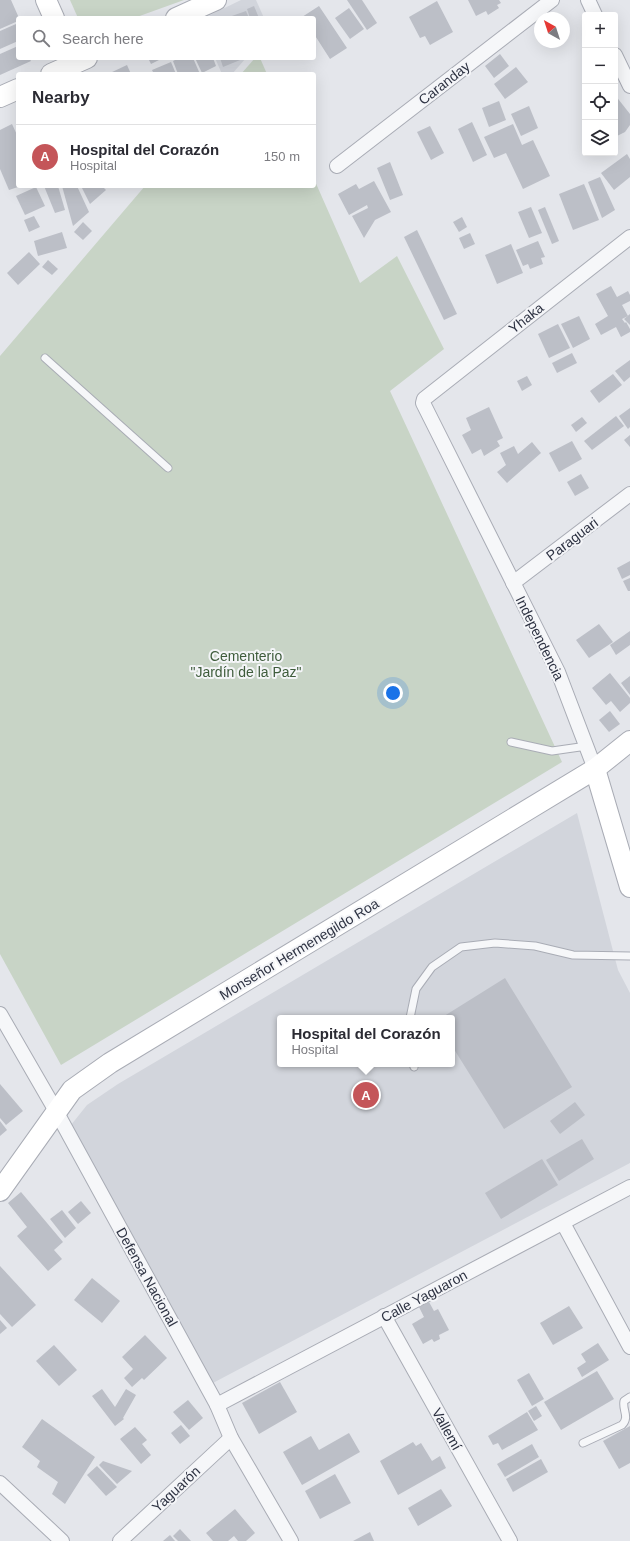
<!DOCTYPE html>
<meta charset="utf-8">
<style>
:root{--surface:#fff;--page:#f2f2f3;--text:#2b2b33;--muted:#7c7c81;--line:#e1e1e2;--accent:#c45559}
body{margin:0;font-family:Helvetica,sans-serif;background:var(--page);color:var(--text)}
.controls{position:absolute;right:12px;top:12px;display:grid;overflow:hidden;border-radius:4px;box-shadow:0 4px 16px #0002}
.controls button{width:36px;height:36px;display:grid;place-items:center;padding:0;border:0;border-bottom:1px solid var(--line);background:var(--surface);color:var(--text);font:20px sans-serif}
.compass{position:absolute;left:534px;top:12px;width:36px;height:36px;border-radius:50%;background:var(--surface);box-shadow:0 4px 16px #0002;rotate:321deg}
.you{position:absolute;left:393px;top:693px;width:14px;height:14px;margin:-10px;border:3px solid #fff;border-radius:50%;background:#1a73e8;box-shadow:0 0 0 6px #1a73e833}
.badge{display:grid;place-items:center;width:26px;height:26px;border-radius:50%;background:var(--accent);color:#fff;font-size:13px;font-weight:700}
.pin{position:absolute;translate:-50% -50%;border:2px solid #fff;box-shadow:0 1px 4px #0006}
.popup{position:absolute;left:277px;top:1015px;width:178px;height:52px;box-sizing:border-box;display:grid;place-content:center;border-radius:4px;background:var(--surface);filter:drop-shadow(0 1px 3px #0005);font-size:13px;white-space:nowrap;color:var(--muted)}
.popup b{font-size:15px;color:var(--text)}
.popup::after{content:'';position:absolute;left:50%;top:100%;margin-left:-8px;border:8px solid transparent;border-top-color:var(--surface)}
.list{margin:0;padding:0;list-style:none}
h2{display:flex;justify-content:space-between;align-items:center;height:52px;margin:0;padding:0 16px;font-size:17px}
h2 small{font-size:13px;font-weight:400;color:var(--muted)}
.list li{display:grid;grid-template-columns:26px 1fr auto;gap:12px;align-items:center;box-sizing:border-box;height:64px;padding:0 16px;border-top:1px solid var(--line)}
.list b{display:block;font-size:15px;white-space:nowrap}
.list p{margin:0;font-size:13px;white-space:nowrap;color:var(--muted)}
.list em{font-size:13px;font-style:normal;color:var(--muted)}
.icon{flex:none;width:22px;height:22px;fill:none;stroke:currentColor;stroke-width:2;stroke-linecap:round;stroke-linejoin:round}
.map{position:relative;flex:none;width:630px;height:1541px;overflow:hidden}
.search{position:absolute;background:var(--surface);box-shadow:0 4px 16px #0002;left:16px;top:16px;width:300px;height:44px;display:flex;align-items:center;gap:10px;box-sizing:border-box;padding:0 14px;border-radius:4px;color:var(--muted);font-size:15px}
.panel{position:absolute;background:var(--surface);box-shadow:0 4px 16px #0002;left:16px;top:72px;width:300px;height:116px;border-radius:4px}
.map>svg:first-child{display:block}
</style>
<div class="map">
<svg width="630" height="1541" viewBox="0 0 630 1541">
<rect width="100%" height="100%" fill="#e4e6eb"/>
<g fill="#d2d5dc" fill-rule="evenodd">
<path d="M241 0H256L264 18H204Z"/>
<path d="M215 58H246L232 74H222Z"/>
<path d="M577 813 618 970 630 993V1163L211 1384 71 1125 87 1105 118 1084ZM280 1018H452V1064H280Z"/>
</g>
<g fill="#c8d4c6">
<path d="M70 0H184L134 18H78Z"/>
<path d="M255 58H260L267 74H241Z"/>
<path d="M314 179 360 283 397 256 444 349 390 391 562 762 61 1065 0 954V356L145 186H314Z"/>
</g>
<g fill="#bcbfc7">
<path d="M0 0H11L19 18H18V21L0 29Z"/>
<path d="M347 0H362L377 23 367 30Z"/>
<path d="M468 0H499L501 3 497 5 499 8 488 15 486 11 476 16Z"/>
<path d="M437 1 453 32 430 45 425 36 420 38 409 17Z"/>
<path d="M254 6 259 18H250L247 9Z"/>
<path d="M319 6 347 48 330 59 314 34V18H303L302 17Z"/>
<path d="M349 8 364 29 350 39 335 18Z"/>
<path d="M246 11 249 18H230L229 17Z"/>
<path d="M16 24 18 28V41L0 49V31Z"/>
<path d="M18 46V58H29L31 61 0 75V54Z"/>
<path d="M500 54 509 66 494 78 485 66Z"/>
<path d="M148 58H163L151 64Z"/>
<path d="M179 58H193L200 74H178L173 61Z"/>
<path d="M195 58H213L216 66 202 73Z"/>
<path d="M220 58H245L223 67Z"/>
<path d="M171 62 176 74H154L152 70Z"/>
<path d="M127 65 131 74H111L110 73Z"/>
<path d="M516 67 528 82 505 99 494 84Z"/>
<path d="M615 95 630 114V125L625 132 615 137Z"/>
<path d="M499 101 506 120 489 127 482 108Z"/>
<path d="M529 106 538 128 521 136 511 114Z"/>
<path d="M472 122 487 155 473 162 458 129Z"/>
<path d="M12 124 18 137V187L9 190 0 169V130Z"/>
<path d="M513 124 522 145 533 140 550 176 523 189 506 153 494 158 484 137Z"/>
<path d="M430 126 444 153 431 160 417 132Z"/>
<path d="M627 154 630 159V177L614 190 601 173Z"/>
<path d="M390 162 403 195 390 200 377 168Z"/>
<path d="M600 177 615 210 602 218 588 182Z"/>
<path d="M374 181 391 212 375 220 364 238 352 216 368 208 367 205 349 215 338 194 356 184 359 189Z"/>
<path d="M584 184 599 220 573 230 559 194Z"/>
<path d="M44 186H58L65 210 55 213Z"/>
<path d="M62 186H77L89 212 73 226Z"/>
<path d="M81 186H102L106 190 90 204Z"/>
<path d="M36 187 45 206 25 215 16 196Z"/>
<path d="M531 207 542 233 529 238 518 212Z"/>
<path d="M545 207 559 241 552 244 538 210Z"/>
<path d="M34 216 40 227 29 232 24 220Z"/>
<path d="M462 217 467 227 459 232 453 222Z"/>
<path d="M83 222 92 231 83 240 74 232Z"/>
<path d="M417 230 457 314 444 320 404 237Z"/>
<path d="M62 232 67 248 38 256 34 241Z"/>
<path d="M470 233 475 244 464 249 459 238Z"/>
<path d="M538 241 545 257 541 258 543 264 530 269 528 264 523 266 516 250Z"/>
<path d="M511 244 523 273 497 284 485 255Z"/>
<path d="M29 252 40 264 18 285 7 273Z"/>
<path d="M48 260 58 269 52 275 42 267Z"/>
<path d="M611 286 617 297 628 291 630 295V301L622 305 628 316 622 319 625 323 626 322 630 329V332L621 337 616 327 601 335 595 324 608 316 596 294Z"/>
<path d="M630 314V325L624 319Z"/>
<path d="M579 316 590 339 573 348 561 324Z"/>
<path d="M558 324 570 348 549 358 538 334Z"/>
<path d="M572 353 577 363 557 373 552 363Z"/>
<path d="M630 360V377L624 382 615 371Z"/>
<path d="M613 374 622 385 599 403 590 391Z"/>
<path d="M527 376 532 385 522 391 517 381Z"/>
<path d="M489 407 503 438 497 441 500 446 484 456 481 449 472 454 462 435 471 430 466 418Z"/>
<path d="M630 408V427L628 429 619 416Z"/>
<path d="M616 416 624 426 592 450 584 441Z"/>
<path d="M582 417 587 423 576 432 571 425Z"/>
<path d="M630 435V447L624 440Z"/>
<path d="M572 441 582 459 559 472 549 453Z"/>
<path d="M532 442 541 453 507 483 497 472 506 465 500 453 514 446 518 454Z"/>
<path d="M581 474 589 488 575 496 567 482Z"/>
<path d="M630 561V575L622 579 617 568Z"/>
<path d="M630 578V591H628L623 581Z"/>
<path d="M599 624 613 642 589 658 576 640Z"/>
<path d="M630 631V645L616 655 610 645Z"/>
<path d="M610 673 630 698V703L620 712 611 701 606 705 592 688Z"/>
<path d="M630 676V695L621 683Z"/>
<path d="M610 711 620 724 609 732 599 720Z"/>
<path d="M505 978 572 1087 504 1129 452 1046V1018H441Z"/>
<path d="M0 1084 23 1111 6 1125 0 1118Z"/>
<path d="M575 1102 585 1115 560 1134 550 1121Z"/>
<path d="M0 1121 7 1130 0 1136Z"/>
<path d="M582 1139 594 1159 559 1181 546 1160Z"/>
<path d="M542 1159 558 1185 501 1219 485 1193Z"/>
<path d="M21 1192 63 1242 54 1250 62 1259 48 1271 17 1236 27 1227 8 1203Z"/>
<path d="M81 1201 91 1213 78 1224 68 1212Z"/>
<path d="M62 1210 76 1228 65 1238 50 1219Z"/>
<path d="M0 1266 36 1305 12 1327 0 1314Z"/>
<path d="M92 1278 120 1301 102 1323 74 1300Z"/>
<path d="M429 1302 434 1311 438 1309 449 1330 439 1335 440 1339 434 1342 432 1339 423 1344 412 1324 424 1317 419 1307Z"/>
<path d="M569 1306 583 1328 553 1345 540 1323Z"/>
<path d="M0 1320 7 1328 0 1334Z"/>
<path d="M145 1335 167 1358 144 1380 142 1378 132 1387 124 1378 133 1369 122 1357Z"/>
<path d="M598 1343 609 1360 582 1377 577 1368 586 1362 581 1354Z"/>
<path d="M54 1345 77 1370 59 1386 36 1361Z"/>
<path d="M597 1371 614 1399 561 1430 544 1402Z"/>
<path d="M529 1373 544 1399 532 1406 517 1380Z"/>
<path d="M280 1382 297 1412 259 1434 242 1403Z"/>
<path d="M102 1389 115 1407 126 1389 136 1395 123 1418 124 1419 115 1426 92 1396Z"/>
<path d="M188 1400 203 1418 189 1430 173 1412Z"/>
<path d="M536 1406 542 1416 534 1421 528 1411Z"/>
<path d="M527 1412 538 1430 502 1450 498 1443 493 1445 488 1436Z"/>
<path d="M42 1419 95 1457 65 1504 52 1494 58 1482 37 1467 40 1461 22 1447Z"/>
<path d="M181 1425 190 1436 180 1444 171 1433Z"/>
<path d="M630 1426V1463L619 1469 603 1441Z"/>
<path d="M135 1427 147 1440 142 1444 151 1455 141 1464 120 1439Z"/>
<path d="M349 1433 360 1452 302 1485 283 1452 311 1436 319 1450Z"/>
<path d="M413 1442 416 1446 421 1443 432 1461 440 1456 446 1468 398 1495 380 1461Z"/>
<path d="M532 1444 539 1457 505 1477 497 1464Z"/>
<path d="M541 1459 548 1472 513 1492 506 1479Z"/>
<path d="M103 1461 132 1471 117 1484 99 1465Z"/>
<path d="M97 1466 117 1487 106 1496 87 1475Z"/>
<path d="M335 1474 351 1503 320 1519 305 1491Z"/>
<path d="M441 1489 452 1506 418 1526 408 1508Z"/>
<path d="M235 1509 255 1533 246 1541H238L234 1536 228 1541H213L206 1533Z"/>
<path d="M180 1529 191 1541H178L173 1536Z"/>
<path d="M370 1532 374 1541H353Z"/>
<path d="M170 1535 175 1541H163Z"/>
</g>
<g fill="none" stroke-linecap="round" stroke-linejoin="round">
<g stroke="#a9acb5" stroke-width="9">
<g id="lane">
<path d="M45 358 168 468"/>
<path d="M511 742 552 751 587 746"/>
<path d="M410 1018 416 989 432 967 461 947 495 943 535 946 573 955 630 956"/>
<path d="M413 1064 414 1067"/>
<path d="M583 1443 622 1425C630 1417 622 1410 624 1401L630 1397"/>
</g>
</g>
<g stroke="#a9acb5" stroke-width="16">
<g id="street">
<path d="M588 0 595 15"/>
<path d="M615 55 630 86"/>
<path d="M337 166 552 0"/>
<path d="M513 583 630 494"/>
<path d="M595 769 558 672 423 403 424 399 630 237"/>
<path d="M0 1014 56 1111 217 1405 231 1438 291 1541"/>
<path d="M563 1223 630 1347"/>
<path d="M384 1316 510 1541"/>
<path d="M217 1405 630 1187"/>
<path d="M0 1483 62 1541"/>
<path d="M120 1541 231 1438"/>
</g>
</g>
<g stroke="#a9acb5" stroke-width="22">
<g id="secondary">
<path d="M46 0 54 18"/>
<path d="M176 18 216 0"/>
<path d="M51 74 87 58"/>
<path d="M0 97 18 89"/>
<path d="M595 769 630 887"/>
<path d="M0 1191 72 1090 110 1063 595 769 630 741"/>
</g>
</g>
<use href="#lane" stroke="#f6f7f9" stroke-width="7"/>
<use href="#street" stroke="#f6f7f9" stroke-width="14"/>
<use href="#secondary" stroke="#fff" stroke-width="20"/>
</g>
<g text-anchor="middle" stroke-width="4" stroke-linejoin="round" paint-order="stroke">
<g font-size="14" fill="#2d3242" stroke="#f4f5f8">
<text transform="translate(444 83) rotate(-38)" y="5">Caranday</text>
<text transform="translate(526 318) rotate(-38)" y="5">Yhaka</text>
<text transform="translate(572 539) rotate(-37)" y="5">Paraguari</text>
<text transform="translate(540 638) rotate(64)" y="5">Independencia</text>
<text transform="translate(299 949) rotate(-31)" y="5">Monseñor Hermenegildo Roa</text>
<text transform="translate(147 1277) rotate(61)" y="5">Defensa Nacional</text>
<text transform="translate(424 1296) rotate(-28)" y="5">Calle Yaguaron</text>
<text transform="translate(447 1429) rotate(61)" y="5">Vallemí</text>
<text transform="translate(176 1489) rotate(-43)" y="5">Yaguarón</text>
</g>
<g font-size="14" fill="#3e5c3b" stroke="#f4f5f8">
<text x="246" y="661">Cementerio<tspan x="246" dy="16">"Jardín de la Paz"</tspan></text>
</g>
</g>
</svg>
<div class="controls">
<button>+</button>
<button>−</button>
<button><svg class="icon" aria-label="locate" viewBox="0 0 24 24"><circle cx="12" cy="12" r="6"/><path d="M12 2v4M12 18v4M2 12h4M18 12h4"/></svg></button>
<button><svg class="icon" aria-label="layers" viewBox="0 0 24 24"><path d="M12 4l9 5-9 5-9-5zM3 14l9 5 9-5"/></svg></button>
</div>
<svg class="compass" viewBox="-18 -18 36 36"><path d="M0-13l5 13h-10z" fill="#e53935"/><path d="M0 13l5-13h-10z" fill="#7c7c81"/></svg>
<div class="you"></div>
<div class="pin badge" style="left:366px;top:1095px">A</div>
<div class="popup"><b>Hospital del Corazón</b>Hospital</div>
<div class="search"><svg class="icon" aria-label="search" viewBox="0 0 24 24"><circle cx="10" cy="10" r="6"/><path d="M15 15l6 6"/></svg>Search here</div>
<section class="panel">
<h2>Nearby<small></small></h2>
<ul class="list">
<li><span class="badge">A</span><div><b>Hospital del Corazón</b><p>Hospital</p></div><em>150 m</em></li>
</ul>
</section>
</div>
